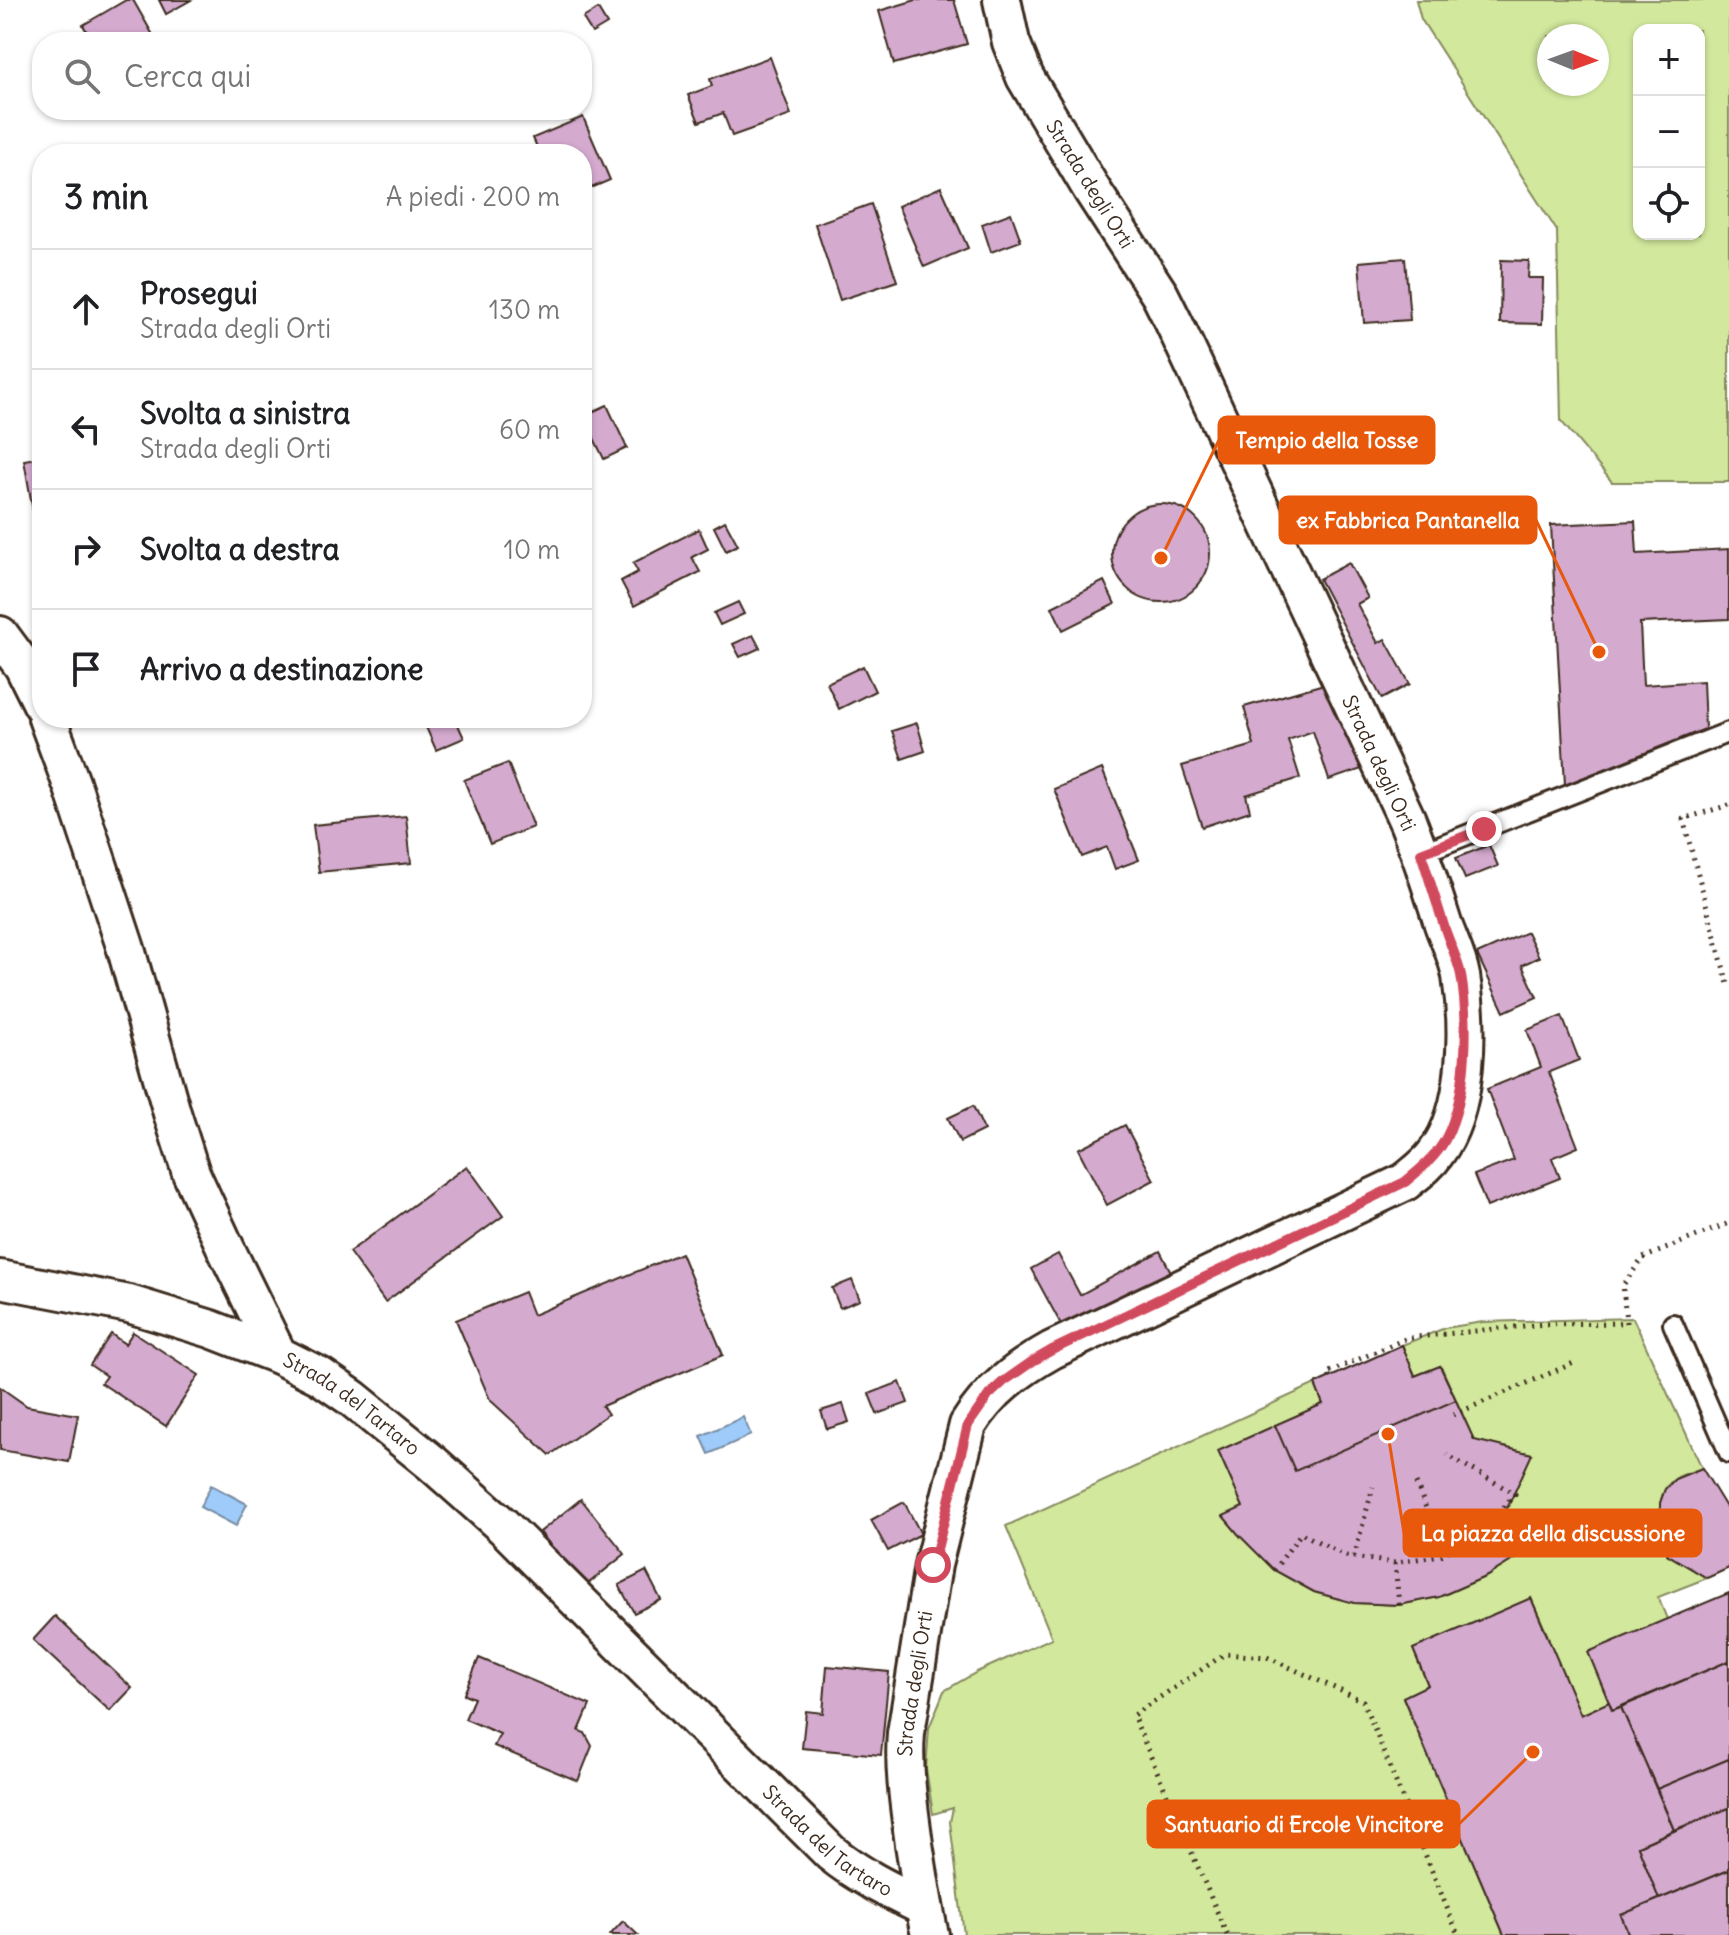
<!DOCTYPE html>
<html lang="it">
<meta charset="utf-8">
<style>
:root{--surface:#fff;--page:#f2f2f2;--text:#202124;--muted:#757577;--line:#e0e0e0}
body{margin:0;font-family:Delius,sans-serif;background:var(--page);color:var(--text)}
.controls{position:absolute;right:24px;top:24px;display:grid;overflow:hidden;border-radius:16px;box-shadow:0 2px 6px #0004}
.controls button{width:72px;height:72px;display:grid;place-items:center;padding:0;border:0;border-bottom:2px solid var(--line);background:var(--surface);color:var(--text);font:40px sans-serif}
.compass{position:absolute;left:1537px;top:24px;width:72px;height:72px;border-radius:50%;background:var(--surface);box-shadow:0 2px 6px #0004;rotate:91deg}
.stop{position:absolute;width:24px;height:24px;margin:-18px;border:6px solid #d1495b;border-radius:50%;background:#fff}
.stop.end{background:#d1495b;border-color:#fff;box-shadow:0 2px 8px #0008}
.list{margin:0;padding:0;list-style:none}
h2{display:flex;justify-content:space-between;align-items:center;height:104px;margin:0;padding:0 32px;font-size:34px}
h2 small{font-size:26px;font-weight:400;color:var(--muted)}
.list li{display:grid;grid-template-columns:52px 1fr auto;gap:24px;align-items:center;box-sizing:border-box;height:120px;padding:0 32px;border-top:2px solid var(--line)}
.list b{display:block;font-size:30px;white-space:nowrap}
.list p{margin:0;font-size:26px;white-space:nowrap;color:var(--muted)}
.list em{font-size:26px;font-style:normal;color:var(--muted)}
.icon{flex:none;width:44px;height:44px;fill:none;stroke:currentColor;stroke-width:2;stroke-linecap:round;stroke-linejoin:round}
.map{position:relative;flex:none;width:1729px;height:1935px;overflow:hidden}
.search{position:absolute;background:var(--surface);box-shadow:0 2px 6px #0004;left:32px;top:32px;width:560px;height:88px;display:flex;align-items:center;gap:20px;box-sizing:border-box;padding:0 28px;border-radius:32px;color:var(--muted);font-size:30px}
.panel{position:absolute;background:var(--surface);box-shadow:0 2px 6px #0004;left:32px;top:144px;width:560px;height:584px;border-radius:32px}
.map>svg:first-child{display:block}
</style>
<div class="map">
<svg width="1729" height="1935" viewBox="0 0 1729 1935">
<rect width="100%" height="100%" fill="#fff"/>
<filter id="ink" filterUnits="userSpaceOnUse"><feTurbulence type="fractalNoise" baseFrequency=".0125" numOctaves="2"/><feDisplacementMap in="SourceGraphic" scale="16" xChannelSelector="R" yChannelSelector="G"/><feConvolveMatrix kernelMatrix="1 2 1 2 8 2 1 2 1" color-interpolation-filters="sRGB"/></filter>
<g filter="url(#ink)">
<g fill="#d2e89d" stroke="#86895e" stroke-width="2" fill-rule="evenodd">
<path d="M1416 0H1729V482H1612L1561 421 1557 231 1421 19ZM1639 30H1699V234H1639ZM1549 36H1597V84H1549Z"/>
<path d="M1633 1318 1702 1468C1694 1471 1683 1474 1676 1478 1653 1493 1658 1525 1672 1544L1667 1554 1707 1578 1658 1597 1667 1619 1609 1702 1581 1715 1457 1756 1549 1638 1531 1598 1413 1649 1428 1685 1403 1698 1504 1935H964L950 1822 953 1808 933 1814 926 1769 929 1728 944 1691 977 1672 1052 1638 1006 1526 1315 1384 1323 1404 1218 1451 1243 1507 1224 1517 1274 1570 1314 1592 1354 1603 1399 1605 1439 1597 1487 1576 1521 1555 1505 1513 1531 1454 1474 1440 1441 1366 1415 1376 1402 1345 1445 1328 1483 1322Z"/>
</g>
<g fill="#9ecbf9" stroke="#768ba1" stroke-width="2">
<path d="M743 1417 751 1435 709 1454 701 1436Z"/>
<path d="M211 1485 247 1504 236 1526 200 1507Z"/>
</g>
<g fill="#d4aacf" stroke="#3b2a1e" stroke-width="2">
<path d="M126 0H133L157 42H93L83 25Z"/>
<path d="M159 0H191L166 14Z"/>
<path d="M916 0H954L967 44 894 64 879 11Z"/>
<path d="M598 9 607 24 592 33 583 18Z"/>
<path d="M770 57 791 115 732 136 723 113 699 122 688 95 712 86 710 79Z"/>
<path d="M583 117 610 180 582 192V154H540L533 138Z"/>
<path d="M941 187 968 248 924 267 898 206Z"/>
<path d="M871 204 897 281 840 300 815 224Z"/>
<path d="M1011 213 1021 241 991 252 982 224Z"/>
<path d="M1405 258 1410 320 1364 323 1359 262Z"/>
<path d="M1501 260 1529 261 1528 278H1543L1542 324 1500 323Z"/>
<path d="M607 405 627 448 604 459 583 416Z"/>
<path d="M42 457V516L34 517 24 460Z"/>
<circle cx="1161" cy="553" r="49"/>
<path d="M725 521 738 545 726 551 714 527Z"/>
<path d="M1635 521 1637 554 1729 549V619L1640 623 1643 685 1703 681 1705 729 1565 785 1551 525Z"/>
<path d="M699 529 708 549 692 557 700 572 634 606 621 581 638 572 633 563Z"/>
<path d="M1349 563 1368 598 1357 604 1378 643 1385 639 1410 684 1382 699 1319 579Z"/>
<path d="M1104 581 1115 604 1063 630 1052 607Z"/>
<path d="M738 602 744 614 720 625 714 613Z"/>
<path d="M753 635 760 648 740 657 733 644Z"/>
<path d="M863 666 875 691 839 709 827 683Z"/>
<path d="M1324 684 1362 769 1329 780 1313 731 1288 740 1300 778 1246 795 1250 811 1202 827 1182 766 1254 745 1244 707Z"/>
<path d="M422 718H455L464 738 436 750Z"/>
<path d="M917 723 925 751 902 759 892 731Z"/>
<path d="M508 763 533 827 490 844 464 780Z"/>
<path d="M1102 769 1139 860 1115 869 1107 847 1082 857 1054 789Z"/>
<path d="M406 816 411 863 319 872 313 825Z"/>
<path d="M1489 845 1498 866 1465 879 1456 858Z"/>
<path d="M1527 932 1539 957 1522 965 1537 997 1504 1012 1477 954Z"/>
<path d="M1562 1016 1579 1060 1549 1072 1578 1147 1552 1158 1560 1178 1487 1207 1474 1175 1514 1160 1487 1089 1541 1067 1527 1030Z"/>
<path d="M973 1106 984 1130 960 1142 948 1118Z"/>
<path d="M1125 1125 1154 1180 1107 1205 1078 1149Z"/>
<path d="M467 1166 503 1216 385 1302 349 1252Z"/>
<path d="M1160 1251 1171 1272 1064 1330 1031 1269 1058 1254 1080 1295Z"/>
<path d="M681 1253 723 1355 602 1406 608 1414 550 1455 490 1400 456 1320 524 1292 533 1315Z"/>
<path d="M852 1280 860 1300 840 1308 832 1288Z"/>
<path d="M133 1332 199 1375 166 1426 101 1383 106 1376 90 1365 111 1334 125 1344Z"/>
<path d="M1402 1345 1415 1376 1440 1366 1474 1440 1532 1454 1505 1513 1543 1529 1521 1555 1487 1576 1439 1597 1399 1605 1354 1603 1314 1592 1274 1570 1238 1534 1223 1516 1243 1507 1218 1451 1323 1404 1315 1384Z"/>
<path d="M1402 1345 1415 1376 1440 1366 1456 1400 1295 1471 1275 1425 1323 1404 1315 1384Z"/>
<path d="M900 1382 908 1403 877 1414 869 1394Z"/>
<path d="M0 1387 27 1406 78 1415 69 1462 0 1450Z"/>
<path d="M843 1404 849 1422 827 1429 821 1411Z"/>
<path d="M1702 1468 1729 1512V1568L1707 1578 1667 1554 1672 1544 1664 1532 1660 1518V1503L1665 1489 1675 1479Z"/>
<path d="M581 1499 625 1554 584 1587 540 1532Z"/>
<path d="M904 1502 921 1534 888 1551 871 1520Z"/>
<path d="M646 1571 661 1600 634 1613 619 1585Z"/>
<path d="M1729 1593V1661L1612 1710 1588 1652Z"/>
<path d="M1531 1598 1581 1715 1609 1702 1612 1710 1621 1707 1674 1830 1638 1846 1659 1899 1621 1915 1629 1935H1504L1403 1697 1428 1685 1413 1649Z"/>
<path d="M55 1616 132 1688 110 1711 33 1640Z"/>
<path d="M479 1658 590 1705 579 1731 585 1733 592 1746 578 1781 494 1746 500 1734 465 1719 474 1698 464 1694Z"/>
<path d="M1729 1661V1759L1657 1789 1621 1707Z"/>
<path d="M827 1666 889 1672 881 1755 802 1748 806 1711 823 1713Z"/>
<path d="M1729 1759V1808L1674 1830 1657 1789Z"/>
<path d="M1729 1808V1870L1659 1899 1638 1846Z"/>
<path d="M1729 1870V1933L1724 1935H1629L1621 1915Z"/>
<path d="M623 1921 638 1935H610Z"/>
</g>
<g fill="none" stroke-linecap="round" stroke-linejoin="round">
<g stroke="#3b2a1e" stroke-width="24">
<g id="lane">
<path d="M1421 853 1729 732"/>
<path d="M1673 1324 1729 1453"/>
</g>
</g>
<g stroke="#3b2a1e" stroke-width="42">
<g id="street">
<path d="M0 635 23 666 42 704"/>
<path id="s1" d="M47 718 73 788 126 949 172 1113 191 1173 227 1251 278 1355 320 1376 352 1398 432 1463 503 1526 831 1853C859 1876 891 1891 924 1907"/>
<path d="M0 1279 129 1304 211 1329 278 1355"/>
<path id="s2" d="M930 1935C923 1905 919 1874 914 1844 909 1807 903 1769 906 1733L933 1565 968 1425C989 1391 1018 1369 1052 1350L1405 1182C1416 1173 1428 1165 1436 1153 1469 1110 1469 1027 1461 976 1458 958 1449 941 1443 924 1432 889 1421 854 1407 820L1174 323 1160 295 1092 190 1025 77 1011 42 1002 0"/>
</g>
</g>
<g stroke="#3b2a1e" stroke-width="5" stroke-dasharray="2 6" stroke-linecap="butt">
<path d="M1729 805 1683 819 1729 988"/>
<path d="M1330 1377 1327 1373 1405 1339 1416 1337 1545 1324 1626 1323 1623 1285 1643 1258 1729 1223"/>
<path d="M1453 1415 1576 1362"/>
<path d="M1416 1483 1444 1553"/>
<path d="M1487 1526 1521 1555"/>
<path d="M1354 1557 1373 1487"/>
<path d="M1395 1563 1399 1605"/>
<path d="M1274 1570 1301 1533 1346 1556 1354 1557 1393 1563 1441 1555 1483 1531 1515 1494 1447 1455"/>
<path d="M1227 1935 1133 1715 1225 1654 1267 1657 1363 1701 1458 1935"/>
</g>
<use href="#lane" stroke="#fff" stroke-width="18"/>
<use href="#street" stroke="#fff" stroke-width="36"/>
</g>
</g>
<g fill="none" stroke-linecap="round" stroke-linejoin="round" filter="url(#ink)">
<path stroke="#d1495b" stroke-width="10" d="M933 1565 968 1425 989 1395 1003 1382 1033 1361 1052 1350 1405 1182C1421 1169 1437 1156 1446 1138 1468 1094 1469 1023 1461 975 1458 960 1450 944 1445 929 1437 904 1429 878 1421 853L1484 829"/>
</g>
<g text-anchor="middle" stroke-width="7" stroke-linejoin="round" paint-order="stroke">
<g font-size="20" fill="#3b2a1e" stroke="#fff">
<text transform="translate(1090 184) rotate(58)" y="7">Strada degli Orti</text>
<text transform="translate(1379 763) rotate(65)" y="7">Strada degli Orti</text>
<text dy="7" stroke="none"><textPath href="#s1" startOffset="768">Strada del Tartaro</textPath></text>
<text dy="7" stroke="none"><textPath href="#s2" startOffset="254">Strada degli Orti</textPath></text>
<text dy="7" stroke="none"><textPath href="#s1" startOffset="1416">Strada del Tartaro</textPath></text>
</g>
</g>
<path fill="none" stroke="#e8590c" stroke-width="3" d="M1161 558L1219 440M1599 652L1536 520M1388 1434L1404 1533M1533 1752L1459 1824"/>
<g fill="#e8590c" stroke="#fff" stroke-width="3">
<circle cx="1161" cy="558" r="8"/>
<circle cx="1599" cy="652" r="8"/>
<circle cx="1388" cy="1434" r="8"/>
<circle cx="1533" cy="1752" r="8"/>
</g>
<g fill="#e8590c" stroke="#e8590c" stroke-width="3">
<rect x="1219" y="417" width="215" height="46" rx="8"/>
<rect x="1280" y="497" width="256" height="46" rx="8"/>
<rect x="1404" y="1510" width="297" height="46" rx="8"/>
<rect x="1148" y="1801" width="311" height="46" rx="8"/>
</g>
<g font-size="22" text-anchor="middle" font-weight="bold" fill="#fff">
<text x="1327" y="448">Tempio della Tosse</text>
<text x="1408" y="528">ex Fabbrica Pantanella</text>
<text x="1553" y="1541">La piazza della discussione</text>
<text x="1304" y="1832">Santuario di Ercole Vincitore</text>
</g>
</svg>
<div class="controls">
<button>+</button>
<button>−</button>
<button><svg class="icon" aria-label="locate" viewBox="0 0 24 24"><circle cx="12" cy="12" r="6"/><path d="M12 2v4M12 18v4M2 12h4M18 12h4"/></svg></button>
</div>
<svg class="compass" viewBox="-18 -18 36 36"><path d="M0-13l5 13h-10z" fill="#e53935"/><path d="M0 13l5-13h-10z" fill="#757577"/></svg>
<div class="stop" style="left:933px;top:1565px"></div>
<div class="stop end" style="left:1484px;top:829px"></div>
<div class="search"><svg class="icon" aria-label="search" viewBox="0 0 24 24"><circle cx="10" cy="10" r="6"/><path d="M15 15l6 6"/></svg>Cerca qui</div>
<section class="panel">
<h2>3 min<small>A piedi · 200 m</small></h2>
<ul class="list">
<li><svg class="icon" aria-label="ahead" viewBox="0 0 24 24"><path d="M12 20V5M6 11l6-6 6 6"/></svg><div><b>Prosegui</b><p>Strada degli Orti</p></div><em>130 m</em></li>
<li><svg class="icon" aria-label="left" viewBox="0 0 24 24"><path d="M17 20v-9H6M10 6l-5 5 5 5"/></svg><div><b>Svolta a sinistra</b><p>Strada degli Orti</p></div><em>60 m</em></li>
<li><svg class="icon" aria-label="right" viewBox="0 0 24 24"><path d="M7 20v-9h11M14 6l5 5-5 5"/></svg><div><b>Svolta a destra</b></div><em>10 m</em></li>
<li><svg class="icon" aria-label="arrive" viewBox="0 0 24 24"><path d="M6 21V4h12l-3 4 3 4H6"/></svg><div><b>Arrivo a destinazione</b></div></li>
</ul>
</section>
</div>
